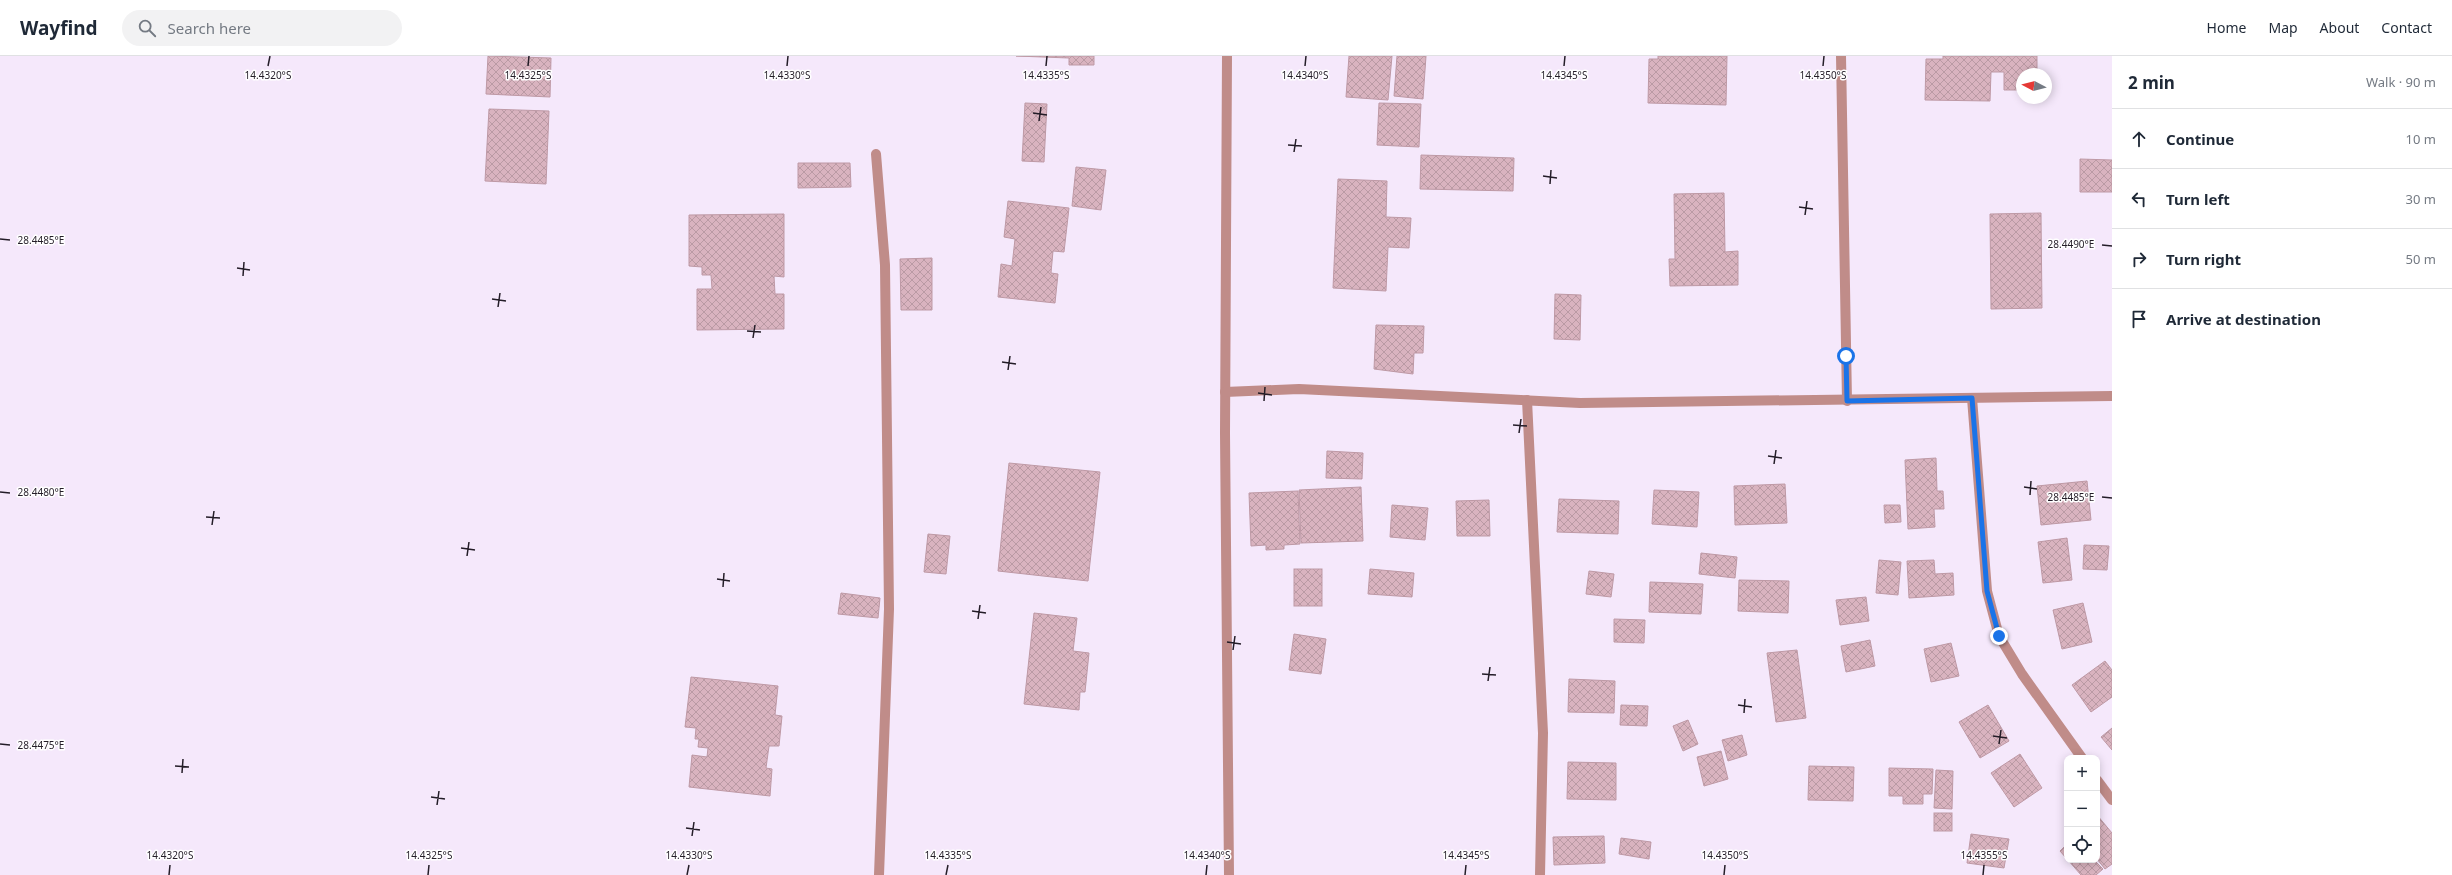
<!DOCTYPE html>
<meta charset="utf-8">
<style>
:root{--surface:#fff;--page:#f2f2f3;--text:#1f2937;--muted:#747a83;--line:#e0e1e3}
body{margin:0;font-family:"Noto Sans",sans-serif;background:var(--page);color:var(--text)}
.controls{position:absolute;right:12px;bottom:12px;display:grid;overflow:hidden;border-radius:8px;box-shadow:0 2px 10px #0003}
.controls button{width:36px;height:36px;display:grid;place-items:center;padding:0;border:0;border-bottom:1px solid var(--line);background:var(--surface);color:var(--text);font:20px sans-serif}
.compass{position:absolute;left:2016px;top:12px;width:36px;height:36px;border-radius:50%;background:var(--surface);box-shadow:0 2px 10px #0003;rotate:277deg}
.stop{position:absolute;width:12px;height:12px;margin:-9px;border:3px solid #1a73e8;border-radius:50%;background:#fff}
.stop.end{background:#1a73e8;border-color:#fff;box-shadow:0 1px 4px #0008}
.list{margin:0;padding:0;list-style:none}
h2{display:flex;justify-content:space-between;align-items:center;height:52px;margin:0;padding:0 16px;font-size:17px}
h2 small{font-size:13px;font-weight:400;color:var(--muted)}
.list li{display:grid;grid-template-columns:26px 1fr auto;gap:12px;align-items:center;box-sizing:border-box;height:60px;padding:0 16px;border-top:1px solid var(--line)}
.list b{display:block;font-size:15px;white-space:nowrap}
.list em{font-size:13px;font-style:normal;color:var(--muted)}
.icon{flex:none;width:22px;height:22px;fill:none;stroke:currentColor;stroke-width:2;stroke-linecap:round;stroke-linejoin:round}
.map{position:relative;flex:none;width:2112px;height:819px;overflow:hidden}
header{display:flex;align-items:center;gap:24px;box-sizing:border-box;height:56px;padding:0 20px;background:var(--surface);border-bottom:1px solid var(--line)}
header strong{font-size:19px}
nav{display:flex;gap:22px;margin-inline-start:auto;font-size:14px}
.search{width:280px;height:36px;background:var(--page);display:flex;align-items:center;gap:10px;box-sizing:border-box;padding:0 14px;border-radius:22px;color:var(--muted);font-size:15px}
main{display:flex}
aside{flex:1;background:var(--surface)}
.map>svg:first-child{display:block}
</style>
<header>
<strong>Wayfind</strong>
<div class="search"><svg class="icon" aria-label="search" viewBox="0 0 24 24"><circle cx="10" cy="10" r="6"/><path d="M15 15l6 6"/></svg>Search here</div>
<nav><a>Home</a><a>Map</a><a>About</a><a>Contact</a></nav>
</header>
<main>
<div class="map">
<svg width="2112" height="819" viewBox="0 0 2112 819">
<defs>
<pattern id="building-cross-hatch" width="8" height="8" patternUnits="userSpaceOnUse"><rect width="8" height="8" fill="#d9b3bf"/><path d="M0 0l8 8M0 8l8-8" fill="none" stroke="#ba9aa4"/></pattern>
</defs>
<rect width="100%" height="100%" fill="#f5e8fb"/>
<g fill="url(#building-cross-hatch)" stroke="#be99a5">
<path d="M488 0 551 2 550 41 486 38Z"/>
<path d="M1016 0H1094V9H1069V2Z"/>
<path d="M1349 0H1392L1388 44 1346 41Z"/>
<path d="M1397 0H1426L1423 43 1394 40Z"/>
<path d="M1658 0H1727L1726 49 1648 47 1649 3H1658Z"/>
<path d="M1943 0H2037V18H2022V34H2004V16H1991L1990 45 1925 44 1926 3H1943Z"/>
<path d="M1025 47 1047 48 1044 106 1022 105Z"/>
<path d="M1379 47 1421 48 1419 91 1377 89Z"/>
<path d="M489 53 549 55 546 128 485 125Z"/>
<path d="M1421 99 1514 102 1513 135 1420 133Z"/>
<path d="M2080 103 2112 104V136H2080Z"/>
<path d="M798 107H850L851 131 798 132Z"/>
<path d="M1076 111 1106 114 1101 154 1072 150Z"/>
<path d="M1338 123 1387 125 1386 161 1411 162 1409 192 1388 191 1386 235 1333 232Z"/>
<path d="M1724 137 1725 196 1738 195V229L1670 230 1669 203H1675L1674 138Z"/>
<path d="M1008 145 1069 152 1064 196 1053 195 1051 217 1058 218 1055 247 998 241 1001 208 1012 210 1015 183 1004 181Z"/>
<path d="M2041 157 2042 252 1991 253 1990 158Z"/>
<path d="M784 158V221L774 220 775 238H784V273L697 274V233H712L711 219H702V211L689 210V159Z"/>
<path d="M932 202V254H901L900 203Z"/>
<path d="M1555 238 1581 239 1580 284 1554 283Z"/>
<path d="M1376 269 1424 270 1423 297H1414L1413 318 1374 313Z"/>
<path d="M1327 395 1363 397 1362 423 1326 422Z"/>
<path d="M1936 402 1937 435H1943L1944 453H1934L1935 471 1908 473 1905 404Z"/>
<path d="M1009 407 1100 416 1088 525 998 515Z"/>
<path d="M2087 425 2091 464 2041 469 2037 430Z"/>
<path d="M1785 428 1787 467 1735 469 1734 430Z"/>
<path d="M1361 431 1363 485 1301 487 1299 434Z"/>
<path d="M1654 434 1699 436 1697 471 1652 468Z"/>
<path d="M1298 435 1300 488 1284 489V493L1266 494V489L1251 490 1249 437Z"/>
<path d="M1559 443 1619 445 1618 478 1557 476Z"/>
<path d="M1489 444 1490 480H1457L1456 445Z"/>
<path d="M1392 449 1428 452 1425 484 1390 481Z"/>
<path d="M1884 449H1900L1901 466 1885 467Z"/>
<path d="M928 478 950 480 946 518 924 516Z"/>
<path d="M2067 482 2072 524 2043 527 2038 486Z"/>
<path d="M2084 489 2109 490 2107 514 2083 513Z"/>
<path d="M1701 497 1737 501 1735 522 1699 518Z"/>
<path d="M1879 504 1901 506 1898 539 1876 537Z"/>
<path d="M1934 504 1935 518 1953 517 1954 539 1909 542 1907 505Z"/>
<rect x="1294" y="513" width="28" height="37"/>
<path d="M1370 513 1414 517 1412 541 1368 538Z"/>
<path d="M1589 515 1614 518 1611 541 1586 538Z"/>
<path d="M1739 524 1789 525 1788 557 1738 555Z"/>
<path d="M1650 526 1703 528 1701 558 1649 556Z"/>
<path d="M841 537 880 542 878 562 838 558Z"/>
<path d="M1866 541 1869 565 1840 569 1836 544Z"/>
<path d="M2083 547 2092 586 2062 593 2053 554Z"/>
<path d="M1034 557 1077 562 1073 595 1089 597 1085 636H1080L1079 654 1024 648Z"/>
<path d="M1614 563 1645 564 1644 587 1614 586Z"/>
<path d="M1294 578 1326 583 1321 618 1289 614Z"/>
<path d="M1870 584 1875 610 1846 616 1841 590Z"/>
<path d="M1951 587 1959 620 1931 626 1924 593Z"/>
<path d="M1797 594 1806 662 1776 666 1767 597Z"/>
<path d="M2105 605 2112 614V641L2091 656 2072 629Z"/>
<path d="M691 621 778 630 775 659 782 660 779 690H769L766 712 772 713 770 740 689 731 692 699 707 701 708 692 698 691 699 683H695L696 672 685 671Z"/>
<path d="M1569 623 1615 625 1614 657 1568 656Z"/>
<path d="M1621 649 1648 650 1647 670 1620 669Z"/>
<path d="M1988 649 2009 685 1980 702 1959 666Z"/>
<path d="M1688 664 1698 688 1683 695 1673 670Z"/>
<path d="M2112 672V694L2101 681Z"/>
<path d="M1742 679 1747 699 1728 705 1722 684Z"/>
<path d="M1721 695 1728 723 1704 730 1697 701Z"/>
<path d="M2020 698 2042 732 2014 751 1991 717Z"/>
<path d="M1568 706 1616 707V744L1567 743Z"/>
<path d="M1809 710 1854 711 1853 745 1808 744Z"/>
<path d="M1889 712 1933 713 1932 738H1923V748H1903V740H1889Z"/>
<path d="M1936 714 1953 715 1952 753 1934 752Z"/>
<rect x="1934" y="757" width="18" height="18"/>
<path d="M2097 759 2112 777V808L2105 813 2097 803Z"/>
<path d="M1971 778 2009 783 2004 812 1967 807Z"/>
<path d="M1604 780 1605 807 1554 809 1553 781Z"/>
<path d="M1621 782 1651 786 1649 803 1619 798Z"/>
<path d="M2067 788V803L2060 795Z"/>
<path d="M2068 804H2094L2103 813 2096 819H2081Z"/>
</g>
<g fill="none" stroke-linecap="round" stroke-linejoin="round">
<g stroke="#c08c89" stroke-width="10">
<path d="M1227 0 1225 377 1229 819"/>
<path d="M1841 0 1847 345"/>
<path d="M876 98 885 209 889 553 879 819"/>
<path d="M1225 336 1299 333 1580 347 2112 340"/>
<path d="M1972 342 1987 535 1999 580 2022 618 2082 702"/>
<path d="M1527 344 1543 677 1540 819"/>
<path d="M2097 724 2112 744"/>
</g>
</g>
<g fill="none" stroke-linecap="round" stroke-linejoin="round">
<path stroke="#1a73e8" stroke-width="5" d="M1846 300 1847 345 1972 342 1987 535 1999 580"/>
</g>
<path fill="none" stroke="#241d28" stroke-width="1.5" d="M268 10 270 0M528 10 529 0M787 10 788 0M1046 10 1047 0M1305 10 1306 0M1564 10 1565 0M1823 10 1824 0M1033 57 1047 59M1039 65 1041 51M1288 89 1302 90M1294 96 1296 83M1543 120 1557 122M1550 128 1551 114M1799 151 1813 153M1805 159 1807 145M0 183 10 184M2102 189 2112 190M237 212 250 214M243 220 244 206M492 243 506 245M498 251 500 237M747 275 761 276M753 282 755 269M1002 306 1016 308M1008 314 1010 300M1258 337 1272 339M1264 345 1265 331M1513 369 1527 370M1519 377 1521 363M1768 400 1782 402M1774 408 1776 394M2024 431 2037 433M0 436 10 437M2030 439 2031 425M2102 441 2112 442M206 461 220 462M212 469 214 455M461 492 475 494M467 500 469 486M717 523 730 525M723 531 724 517M972 555 986 557M978 563 980 549M1227 586 1241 588M1233 594 1235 580M1482 618 1496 619M1488 625 1490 611M1738 649 1752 651M1744 657 1745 643M1993 680 2007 682M0 688 10 689M1999 688 2001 674M175 710 189 711M182 717 183 703M431 741 445 743M437 749 439 735M686 772 700 774M692 780 694 766M169 819 170 809M428 819 429 809M687 819 689 809M946 819 948 809M1206 819 1207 809M1465 819 1466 809M1724 819 1725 809M1983 819 1984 809"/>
<g font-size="10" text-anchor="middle" fill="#241d28" stroke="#fff" stroke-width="3" stroke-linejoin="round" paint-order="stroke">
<text x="268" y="23">14.4320°S</text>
<text x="528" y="23">14.4325°S</text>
<text x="787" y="23">14.4330°S</text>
<text x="1046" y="23">14.4335°S</text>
<text x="1305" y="23">14.4340°S</text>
<text x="1564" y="23">14.4345°S</text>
<text x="1823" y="23">14.4350°S</text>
<text x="41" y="188">28.4485°E</text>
<text x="2071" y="192">28.4490°E</text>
<text x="41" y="440">28.4480°E</text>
<text x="2071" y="445">28.4485°E</text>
<text x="41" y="693">28.4475°E</text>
<text x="170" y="803">14.4320°S</text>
<text x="429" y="803">14.4325°S</text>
<text x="689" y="803">14.4330°S</text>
<text x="948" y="803">14.4335°S</text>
<text x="1207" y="803">14.4340°S</text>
<text x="1466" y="803">14.4345°S</text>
<text x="1725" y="803">14.4350°S</text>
<text x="1984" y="803">14.4355°S</text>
</g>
</svg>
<div class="controls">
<button>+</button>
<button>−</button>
<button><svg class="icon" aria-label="locate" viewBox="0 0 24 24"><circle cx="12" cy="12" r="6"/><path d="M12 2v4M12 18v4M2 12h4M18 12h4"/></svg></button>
</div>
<svg class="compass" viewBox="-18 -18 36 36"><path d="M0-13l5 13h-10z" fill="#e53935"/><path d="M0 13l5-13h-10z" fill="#747a83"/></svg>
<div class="stop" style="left:1846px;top:300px"></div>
<div class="stop end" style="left:1999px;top:580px"></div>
</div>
<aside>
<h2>2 min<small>Walk · 90 m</small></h2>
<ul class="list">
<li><svg class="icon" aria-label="ahead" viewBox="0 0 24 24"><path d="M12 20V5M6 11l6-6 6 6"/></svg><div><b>Continue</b></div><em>10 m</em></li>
<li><svg class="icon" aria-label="left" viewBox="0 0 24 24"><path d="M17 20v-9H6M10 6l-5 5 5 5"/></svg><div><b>Turn left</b></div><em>30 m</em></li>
<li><svg class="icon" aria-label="right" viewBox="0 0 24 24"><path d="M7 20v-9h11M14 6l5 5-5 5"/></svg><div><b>Turn right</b></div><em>50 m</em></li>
<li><svg class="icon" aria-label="arrive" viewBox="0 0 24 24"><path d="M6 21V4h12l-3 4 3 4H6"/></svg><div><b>Arrive at destination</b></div></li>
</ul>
</aside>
</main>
